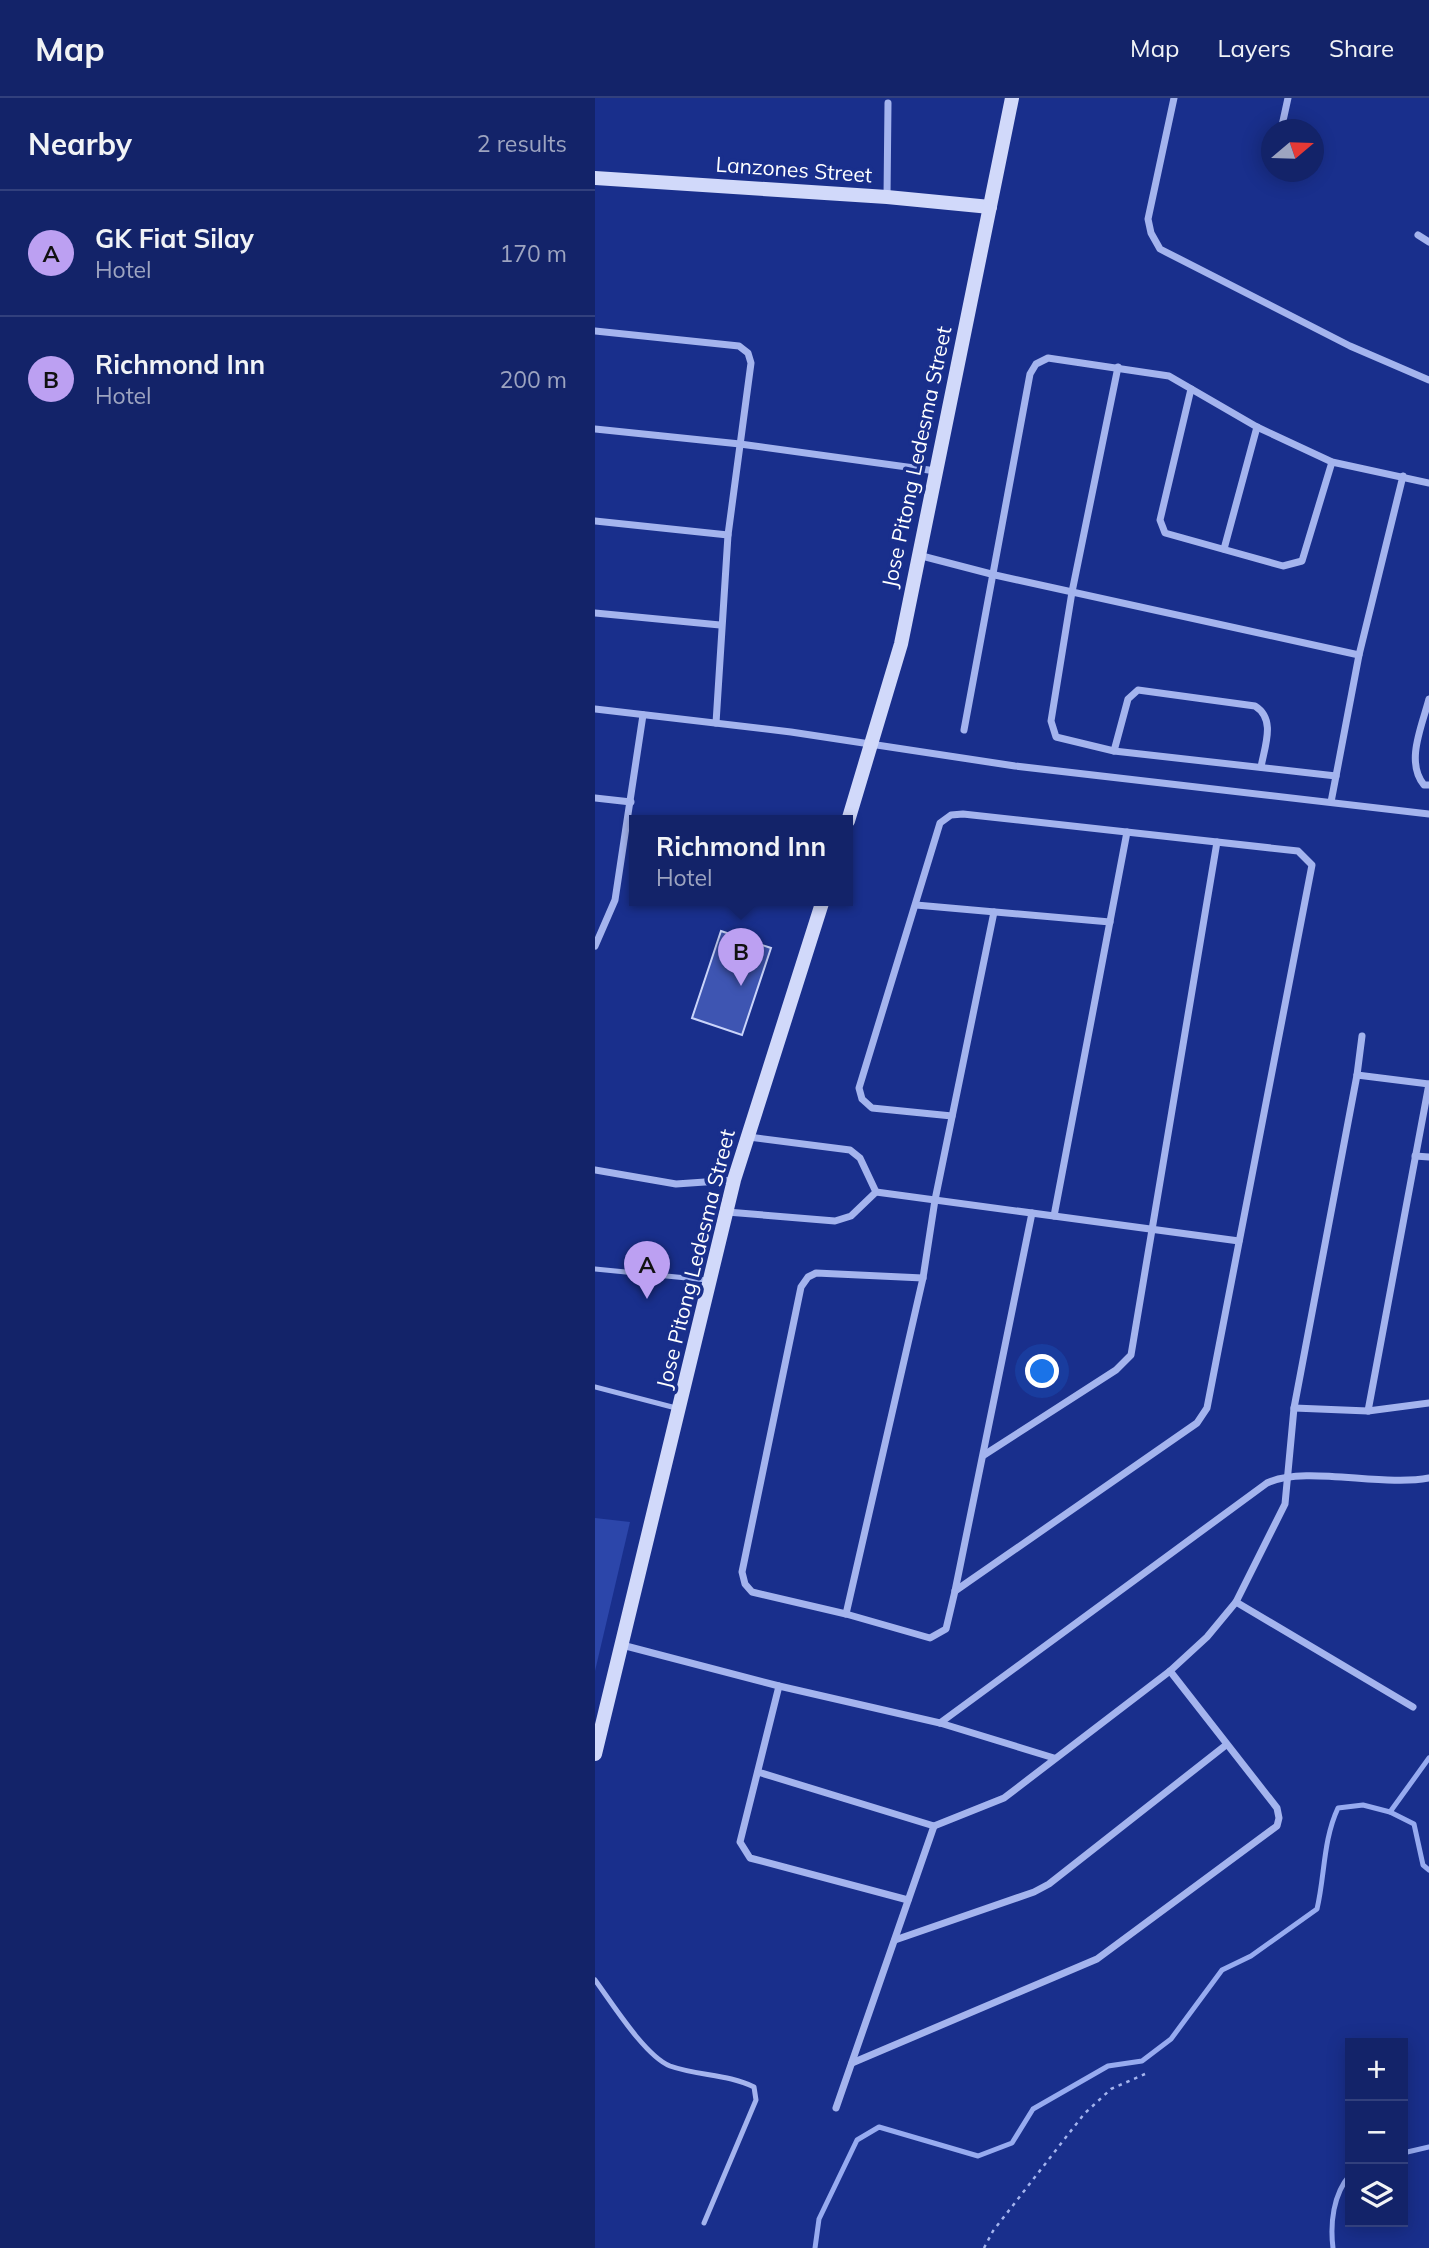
<!DOCTYPE html>
<meta charset="utf-8">
<style>
:root{--surface:#132369;--page:#1c2b6f;--text:#f1f3f6;--muted:#9da4c0;--line:#32407d;--accent:#bca0f2}
body{margin:0;font-family:Mulish,sans-serif;background:var(--page);color:var(--text)}
.controls{position:absolute;right:21px;bottom:21px;display:grid;overflow:hidden;border-radius:0px;box-shadow:0 4px 18px #0003}
.controls button{width:63px;height:63px;display:grid;place-items:center;padding:0;border:0;border-bottom:2px solid var(--line);background:var(--surface);color:var(--text);font:35px sans-serif}
.compass{position:absolute;left:666px;top:21px;width:63px;height:63px;border-radius:50%;background:var(--surface);box-shadow:0 4px 18px #0003;rotate:71deg}
.you{position:absolute;left:448px;top:1274px;width:24px;height:24px;margin:-18px;border:5px solid #fff;border-radius:50%;background:#1a73e8;box-shadow:0 0 0 10px #1a73e833}
.badge{display:grid;place-items:center;width:46px;height:46px;border-radius:50%;background:var(--accent);color:#111;font-size:23px;font-weight:700}
.pin{position:absolute;translate:-50% -58px;filter:drop-shadow(0 2px 4px #0008)}
.pin::after{content:'';position:absolute;top:37px;width:24px;height:21px;background:inherit;clip-path:polygon(0 0,100% 0,50% 100%)}
.popup{position:absolute;left:34px;top:717px;width:224px;height:91px;box-sizing:border-box;display:grid;place-content:center;border-radius:0px;background:var(--surface);filter:drop-shadow(0 2px 5px #0005);font-size:23px;white-space:nowrap;color:var(--muted)}
.popup b{font-size:26px;color:var(--text)}
.popup::after{content:'';position:absolute;left:50%;top:100%;margin-left:-14px;border:14px solid transparent;border-top-color:var(--surface)}
.list{margin:0;padding:0;list-style:none}
h2{display:flex;justify-content:space-between;align-items:center;height:91px;margin:0;padding:0 28px;font-size:30px}
h2 small{font-size:23px;font-weight:400;color:var(--muted)}
.list li{display:grid;grid-template-columns:46px 1fr auto;gap:21px;align-items:center;box-sizing:border-box;height:126px;padding:0 28px;border-top:2px solid var(--line)}
.list b{display:block;font-size:26px;white-space:nowrap}
.list p{margin:0;font-size:23px;white-space:nowrap;color:var(--muted)}
.list em{font-size:23px;font-style:normal;color:var(--muted)}
.icon{flex:none;width:38px;height:38px;fill:none;stroke:currentColor;stroke-width:2;stroke-linecap:round;stroke-linejoin:round}
.map{position:relative;flex:none;width:834px;height:2150px;overflow:hidden}
header{display:flex;align-items:center;gap:42px;box-sizing:border-box;height:98px;padding:0 35px;background:var(--surface);border-bottom:2px solid var(--line)}
header strong{font-size:33px}
nav{display:flex;gap:38px;margin-inline-start:auto;font-size:24px}
main{display:flex}
aside{flex:1;background:var(--surface)}
.map>svg:first-child{display:block}
</style>
<header>
<strong>Map</strong>
<nav><a>Map</a><a>Layers</a><a>Share</a></nav>
</header>
<main>
<aside>
<h2>Nearby<small>2 results</small></h2>
<ul class="list">
<li><span class="badge">A</span><div><b>GK Fiat Silay</b><p>Hotel</p></div><em>170 m</em></li>
<li><span class="badge">B</span><div><b>Richmond Inn</b><p>Hotel</p></div><em>200 m</em></li>
</ul>
</aside>
<div class="map">
<svg width="834" height="2150" viewBox="0 0 834 2150">
<rect width="100%" height="100%" fill="#192f8c"/>
<path fill="#2c46aa" d="M0 1420 35 1424 0 1573Z"/>
<g fill="none" stroke-linecap="round" stroke-linejoin="round">
<g stroke="#97abf0" stroke-width="5">
<path d="M795 1714 819 1726 828 1767 834 1772"/>
<path d="M808 2055 834 2049"/>
<path d="M220 2150 224 2121 262 2042 284 2029 383 2058 417 2045 438 2011 513 1968 547 1963 576 1941 627 1872 656 1858 722 1811C730 1777 728 1742 743 1710L768 1707 795 1714 834 1660"/>
<path d="M738 2150C735 2126 738 2096 755 2077"/>
</g>
</g>
<path fill="#3e55b2" stroke="#cad4fa" stroke-width="2" d="M126 833 176 850 147 937 97 920Z"/>
<g fill="none" stroke-linecap="round" stroke-linejoin="round">
<path stroke="#a4b4ee" stroke-width="2.5" stroke-dasharray="3.5 5" stroke-linecap="butt" d="M389 2150 398 2133 489 2016 516 1991 550 1976"/>
<g stroke="#a4b4ee" stroke-width="5">
<path d="M0 1171 112 1182"/>
<path d="M0 1289 81 1310"/>
<path d="M0 1882C17 1905 50 1958 75 1968 103 1978 133 1976 159 1989L161 2002 109 2125"/>
</g>
<g stroke="#a4b4ee" stroke-width="7">
<path d="M579 0 553 121 556 135 565 151 755 248 834 282"/>
<path d="M686 32 693 0"/>
<path d="M292 99 293 5"/>
<path d="M823 137 834 144"/>
<path d="M0 233 144 248 153 255 156 265 133 437 121 625"/>
<path d="M523 269 477 494 456 623 461 639 519 653 741 678 764 557 808 378"/>
<path d="M596 291 565 422 570 435 688 468 707 463 737 364"/>
<path d="M0 331 145 346 341 373"/>
<path d="M0 423 133 437"/>
<path d="M629 451 662 329"/>
<path d="M323 457 400 477 764 557"/>
<path d="M0 515 125 527"/>
<path d="M834 601C827 628 810 664 829 687H834"/>
<path d="M0 611 196 634 420 668 834 716"/>
<path d="M369 632 435 276 441 266 453 260 574 278 662 329 737 364 834 385"/>
<path d="M519 653 533 601 543 592 660 608C681 621 670 647 666 669"/>
<path d="M0 700 36 704"/>
<path d="M736 704 741 678"/>
<path d="M321 807 515 824"/>
<path d="M0 848 20 802 48 617"/>
<path d="M762 977 834 986"/>
<path d="M357 1018 277 1010 267 1001 264 990 345 725 356 717 368 716 703 753 717 767 612 1310 602 1325 360 1493"/>
<path d="M820 1058 834 1059"/>
<path d="M0 1072 81 1086 139 1082"/>
<path d="M281 1094 644 1143"/>
<path d="M132 1114 240 1123 256 1118 281 1094 265 1060 255 1052 154 1039"/>
<path d="M459 1118 532 734"/>
<path d="M328 1180 221 1175 213 1179 206 1189 147 1474 150 1486 157 1494 251 1516 335 1540 351 1531 360 1493 437 1115"/>
<path d="M699 1310 773 1313 834 1305"/>
<path d="M773 1313 834 986"/>
<path d="M389 1357 521 1272 536 1257 622 744"/>
<path d="M641 1504 818 1609"/>
<path d="M251 1516 328 1180 340 1102 399 814"/>
<path d="M27 1547 184 1588 345 1625 459 1660"/>
<path d="M184 1588 145 1744 155 1760 313 1802"/>
<path d="M345 1625 672 1385C709 1367 787 1389 834 1380"/>
<path d="M163 1674 339 1728 409 1700 575 1573 612 1539 641 1504 690 1406 699 1310 762 977 767 938"/>
<path d="M300 1842 439 1794 454 1786 631 1647"/>
<path d="M257 1965 502 1861 682 1728 684 1720 682 1710 575 1573"/>
<path d="M241 2010 339 1728"/>
</g>
<g stroke="#d1d9fa" stroke-width="14">
<path d="M0 80 292 99 395 109"/>
<path d="M253 723 306 546 417 0"/>
<path d="M0 1656 139 1082 228 802"/>
</g>
</g>
<g text-anchor="middle" stroke-width="7" stroke-linejoin="round" paint-order="stroke">
<g font-size="21" fill="#fff" stroke="#192f8c">
<text transform="translate(199 72) rotate(4)" y="7">Lanzones Street</text>
<text transform="translate(322 359) rotate(-78)" y="7">Jose Pitong Ledesma Street</text>
<text transform="translate(101 1161) rotate(-76)" y="7">Jose Pitong Ledesma Street</text>
</g>
</g>
</svg>
<div class="controls">
<button>+</button>
<button>−</button>
<button><svg class="icon" aria-label="layers" viewBox="0 0 24 24"><path d="M12 4l9 5-9 5-9-5zM3 14l9 5 9-5"/></svg></button>
</div>
<svg class="compass" viewBox="-18 -18 36 36"><path d="M0-13l5 13h-10z" fill="#e53935"/><path d="M0 13l5-13h-10z" fill="#9da4c0"/></svg>
<div class="you"></div>
<div class="pin badge" style="left:52px;top:1201px">A</div>
<div class="pin badge" style="left:146px;top:888px">B</div>
<div class="popup"><b>Richmond Inn</b>Hotel</div>
</div>
</main>
